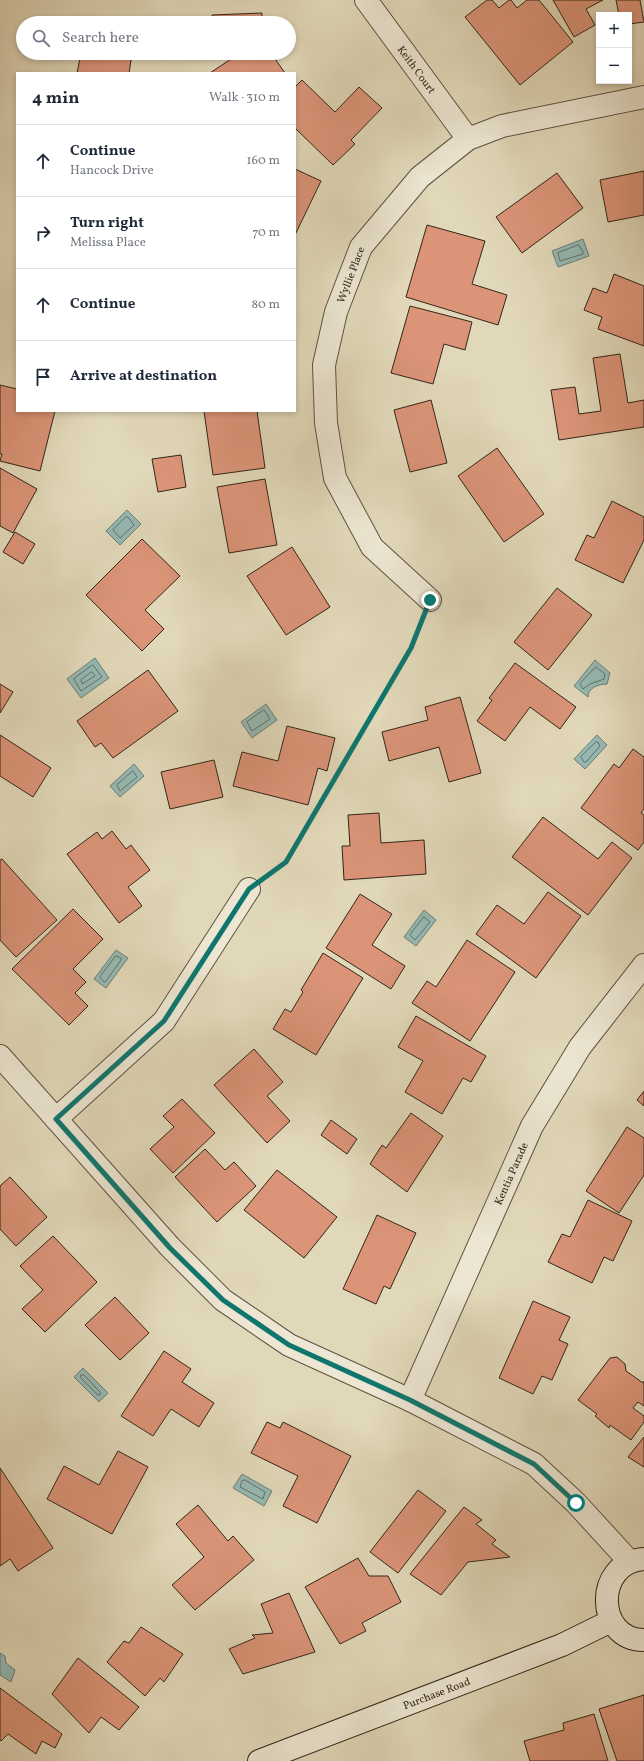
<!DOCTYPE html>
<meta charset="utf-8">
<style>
:root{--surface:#fff;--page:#f2f2f3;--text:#1f2937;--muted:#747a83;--line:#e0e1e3}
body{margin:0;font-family:Vollkorn,serif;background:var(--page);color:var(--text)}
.controls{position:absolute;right:12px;top:12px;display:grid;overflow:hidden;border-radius:0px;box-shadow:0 2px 6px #0003}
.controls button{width:36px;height:36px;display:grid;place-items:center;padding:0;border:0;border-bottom:1px solid var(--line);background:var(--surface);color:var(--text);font:20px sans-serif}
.stop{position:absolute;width:12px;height:12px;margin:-9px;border:3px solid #0f766e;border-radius:50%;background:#fff}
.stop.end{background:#0f766e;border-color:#fff;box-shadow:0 1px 4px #0008}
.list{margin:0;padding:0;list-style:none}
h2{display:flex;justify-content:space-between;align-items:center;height:52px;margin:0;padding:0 16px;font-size:17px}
h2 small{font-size:13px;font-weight:400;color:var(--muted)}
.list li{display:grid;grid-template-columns:26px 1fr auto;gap:12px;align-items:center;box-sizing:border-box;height:72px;padding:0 16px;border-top:1px solid var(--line)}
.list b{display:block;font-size:15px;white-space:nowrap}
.list p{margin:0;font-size:13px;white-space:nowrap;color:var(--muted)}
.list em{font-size:13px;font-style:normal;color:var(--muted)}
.icon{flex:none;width:22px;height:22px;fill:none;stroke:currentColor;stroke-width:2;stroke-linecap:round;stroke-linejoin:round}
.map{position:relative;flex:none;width:644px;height:1761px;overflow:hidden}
.search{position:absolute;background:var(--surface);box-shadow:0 2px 6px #0003;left:16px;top:16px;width:280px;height:44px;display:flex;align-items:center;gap:10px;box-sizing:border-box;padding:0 14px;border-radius:22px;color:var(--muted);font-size:15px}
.panel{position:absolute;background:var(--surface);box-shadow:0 2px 6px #0003;left:16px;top:72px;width:280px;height:340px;border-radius:0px}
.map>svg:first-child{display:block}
</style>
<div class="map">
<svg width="644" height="1761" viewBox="0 0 644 1761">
<rect width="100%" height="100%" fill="#e1d8b9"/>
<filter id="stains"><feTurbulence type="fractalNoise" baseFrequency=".005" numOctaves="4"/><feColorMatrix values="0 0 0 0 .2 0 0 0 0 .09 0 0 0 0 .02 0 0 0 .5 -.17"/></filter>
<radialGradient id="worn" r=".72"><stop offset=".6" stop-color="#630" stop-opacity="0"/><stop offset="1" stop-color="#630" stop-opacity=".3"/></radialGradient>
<g fill="#95b9b4" stroke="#6d7e75">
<path d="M583 239 589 256 558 267 552 251Z"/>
<path d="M127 510 141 524 120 545 106 531Z"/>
<path d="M95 658 109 678 81 698 67 679Z"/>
<path d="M595 660 610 673 607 684C598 684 588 688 588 697L574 686Z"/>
<path d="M266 704 277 720 252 738 241 722Z"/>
<path d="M597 735 607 745 585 769 574 759Z"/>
<path d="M134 764 144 776 120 797 110 786Z"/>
<path d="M424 910 436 920 416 946 404 937Z"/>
<path d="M116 950 128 958 106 988 94 979Z"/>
<path d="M83 1368 108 1393 99 1402 74 1377Z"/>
<path d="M242 1474 272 1491 264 1506 233 1488Z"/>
<path d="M0 1653 5 1656 6 1663 15 1670 11 1682 0 1675Z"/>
</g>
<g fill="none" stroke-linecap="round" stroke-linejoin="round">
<g stroke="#647066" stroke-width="1">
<path d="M579 245 583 252V254L560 261 558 253Z"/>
<path d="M126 517H128L134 525 120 538 113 530Z"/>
<path d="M93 665 102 677 81 691 74 679Z"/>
<path d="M596 667 605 674 604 679 590 684 583 689 580 684Z"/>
<path d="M92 672 95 676 82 684 81 680Z"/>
<path d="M264 710 270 719 252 731 247 722Z"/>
<path d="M596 742H598L600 746 586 762H584L581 757Z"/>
<path d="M133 771 137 777 120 791 117 785Z"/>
<path d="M424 917 430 922 415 940 410 935Z"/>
<path d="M116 956 121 958V960L106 981 104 982 100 977Z"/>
<path d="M81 1375H84L100 1392V1395H98L81 1378Z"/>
<path d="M245 1480 265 1492 263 1499 240 1487 242 1481Z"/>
</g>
</g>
<g fill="#db9478" stroke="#322617">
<path d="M487 0H492L499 8 509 0H511L517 8 527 0H539L573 42 520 85 465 17Z"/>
<path d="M553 0H603L586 9 595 25 574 37Z"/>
<path d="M616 0H640L644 22 629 24V15H619Z"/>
<path d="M262 13V23H213L212 15Z"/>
<path d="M81 53 132 54 129 73H77Z"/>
<path d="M240 53H271L285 73H210Z"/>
<path d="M302 80 335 112 359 87 382 108 351 140 355 144 333 165 295 128V87Z"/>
<path d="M295 169 321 181 295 235Z"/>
<path d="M644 171V215L608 222 600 180Z"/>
<path d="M557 173 583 208 522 253 496 217Z"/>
<path d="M427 225 485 241 472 284 507 295 498 325 406 297Z"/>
<path d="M614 274 644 286V346L598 329 602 317 584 310 593 288 607 293Z"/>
<path d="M410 306 472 322 465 350 444 344 433 384 391 373Z"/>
<path d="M620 354 628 403 644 400V427L559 440 551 390 575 387 579 414 601 411 593 358Z"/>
<path d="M0 385 17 389V411H55L40 471 0 461 2 454H0Z"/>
<path d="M431 400 447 463 410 472 394 410Z"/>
<path d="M204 411H257L265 468 213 475Z"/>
<path d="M497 448 544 514 504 542 458 476Z"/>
<path d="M181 455 186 487 158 492 152 459Z"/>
<path d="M0 468 37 489 13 533 0 526Z"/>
<path d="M265 479 277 545 229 553 217 487Z"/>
<path d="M612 501 644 517V540L623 583 575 560 587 535 594 538Z"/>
<path d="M15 532 35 544 23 564 3 552Z"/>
<path d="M142 539 180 576 145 610 164 629 142 651 86 595Z"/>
<path d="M292 547 330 607 286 635 247 576Z"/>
<path d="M557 588 592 615 548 670 514 642Z"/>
<path d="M515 663 576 707 560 729 530 707 505 741 477 721 492 700 489 698Z"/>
<path d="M148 670 178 711 113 758 101 743 95 747 77 721Z"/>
<path d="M0 684 13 692 0 713Z"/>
<path d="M460 697 481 773 449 782 439 747 389 761 382 732 428 720 425 707Z"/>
<path d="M287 726 335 738 327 771 318 768 308 805 233 786 242 752 278 761Z"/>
<path d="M0 735 51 768 33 797 0 776Z"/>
<path d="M633 749 644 757V809L641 813 644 815V842L638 850 581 808 614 764 619 768Z"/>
<path d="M214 760 223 797 170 809 161 772Z"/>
<path d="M379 813 381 843 424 840 426 874 344 880 342 846H350L348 815Z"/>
<path d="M543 817 598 859 612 842 632 858 588 915 512 857Z"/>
<path d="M112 831 126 849 131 845 150 870 128 887 142 906 119 923 67 854 97 832 102 839Z"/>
<path d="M2 859 57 920 16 957 0 940V860Z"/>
<path d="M548 892 581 916 536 978 476 934 497 905 524 924Z"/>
<path d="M360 894 392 914 372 945 405 966 391 989 326 948Z"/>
<path d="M73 909 103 939 73 969 86 982 75 993 88 1006 69 1025 12 969Z"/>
<path d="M467 940 515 972 470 1041 412 1003 427 981 436 987Z"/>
<path d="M323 953 363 978 316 1055 273 1029 285 1009 291 1012 303 992 301 990Z"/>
<path d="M416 1016 486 1056 471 1082 463 1078 442 1114 405 1092 423 1061 398 1047Z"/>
<path d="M254 1049 283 1082 267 1096 290 1121 267 1143 214 1085Z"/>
<path d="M644 1091V1106L637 1100Z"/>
<path d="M182 1099 215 1133 173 1173 150 1149 174 1127 163 1116Z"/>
<path d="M411 1113 443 1136 407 1192 370 1164 382 1145 386 1148Z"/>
<path d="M331 1120 357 1139 347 1154 321 1135Z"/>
<path d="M627 1127 644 1138V1175L619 1213 586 1191Z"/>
<path d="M205 1149 225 1170 234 1162 256 1186 217 1222 175 1177Z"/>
<path d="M277 1170 337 1217 304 1258 244 1210Z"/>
<path d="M10 1177 47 1217 16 1246 0 1229V1186Z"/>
<path d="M588 1200 632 1221 613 1261 604 1257 592 1283 548 1262 562 1234 570 1237Z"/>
<path d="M377 1215 416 1233 390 1289 384 1286 376 1304 343 1289Z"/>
<path d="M53 1236 97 1282 45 1332 22 1309 43 1290 20 1266Z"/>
<path d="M115 1297 149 1333 120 1360 85 1325Z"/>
<path d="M533 1301 570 1317 559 1340 568 1344 552 1380 542 1376 533 1394 499 1378Z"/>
<path d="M164 1351 191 1369 182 1382 214 1403 199 1427 171 1409 153 1436 121 1416Z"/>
<path d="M617 1357 625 1364 626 1371 643 1383 644 1381V1406L638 1402 633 1408 644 1416V1422L631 1440 610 1425 609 1428 595 1416 597 1414 578 1400 610 1358Z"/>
<path d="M267 1422 280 1428 283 1422 351 1456 317 1523 283 1506 298 1476 251 1453Z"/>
<path d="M644 1437V1467L628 1457Z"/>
<path d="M118 1451 148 1467 112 1534 47 1499 64 1466 99 1485Z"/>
<path d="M0 1468 53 1548 18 1571 10 1559 0 1566Z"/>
<path d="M418 1490 446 1511 398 1573 370 1552Z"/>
<path d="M198 1505 228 1541 233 1536 254 1560 195 1610 172 1585 204 1557 176 1524Z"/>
<path d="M464 1507 482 1520 476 1524 496 1540 492 1544 510 1557 468 1562 441 1595 410 1574Z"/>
<path d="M358 1558 369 1576H388L401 1602 362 1623 366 1631 340 1644 305 1587Z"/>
<path d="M289 1593 315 1652 243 1674 229 1649 255 1638 252 1635 273 1633 261 1604Z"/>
<path d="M141 1627 183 1654 164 1682 160 1678 145 1696 107 1662 124 1641 129 1643Z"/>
<path d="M78 1658 139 1707 119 1730 101 1717 89 1733 52 1694Z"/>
<path d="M0 1688 62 1734 55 1748 42 1741 36 1754 8 1734 1 1741 0 1740Z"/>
<path d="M644 1695V1761H617L599 1709Z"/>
<path d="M594 1714 608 1761H530L524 1741 564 1730 563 1723Z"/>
</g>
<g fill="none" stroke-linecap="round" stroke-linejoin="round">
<g stroke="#5e5240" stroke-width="24">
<g id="street">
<path id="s1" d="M366 0 468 139"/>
<path id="s2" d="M430 600 372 547 335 478 326 423 324 365 336 312 361 247 420 177 468 139 502 126 644 97"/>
<path d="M0 1056 170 1247 223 1300 289 1345 410 1400 534 1464 576 1503 630 1562"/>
<path d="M56 1119 164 1021 249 889"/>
<path id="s3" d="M410 1400 532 1126 580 1047 644 965"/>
</g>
</g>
<g stroke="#322617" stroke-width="24">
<g id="secondary">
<path d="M644 1559C594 1562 595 1640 644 1640"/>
<path id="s4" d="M259 1761 562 1645 611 1621"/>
</g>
</g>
<path stroke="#322617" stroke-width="2.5" stroke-dasharray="1 2" stroke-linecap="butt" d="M268 875 286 862 411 648 421 623"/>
<use href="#street" stroke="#ece6d2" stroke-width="22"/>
<use href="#secondary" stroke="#ece6d2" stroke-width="22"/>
</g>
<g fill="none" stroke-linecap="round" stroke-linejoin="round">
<path stroke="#0f766e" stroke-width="5" d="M430 600 411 648 286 862 249 889 164 1021 56 1119 170 1248 223 1300 289 1345 410 1400 534 1464 576 1503"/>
</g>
<g text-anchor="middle" stroke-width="3" stroke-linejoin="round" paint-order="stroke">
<g font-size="11" fill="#322617" stroke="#ece6d2">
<text dy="4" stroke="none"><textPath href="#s1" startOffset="86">Keith Court</textPath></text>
<text dy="4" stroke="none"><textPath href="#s2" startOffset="365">Wyllie Place</textPath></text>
<text dy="4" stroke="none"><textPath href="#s3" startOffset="248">Kentia Parade</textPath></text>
<text dy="4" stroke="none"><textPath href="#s4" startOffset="190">Purchase Road</textPath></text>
</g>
</g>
<rect width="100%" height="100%" filter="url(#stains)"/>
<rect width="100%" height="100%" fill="url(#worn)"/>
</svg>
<div class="controls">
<button>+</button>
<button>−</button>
</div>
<div class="stop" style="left:576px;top:1503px"></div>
<div class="stop end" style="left:430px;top:600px"></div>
<div class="search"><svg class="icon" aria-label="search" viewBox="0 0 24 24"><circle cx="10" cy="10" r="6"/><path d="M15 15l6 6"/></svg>Search here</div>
<section class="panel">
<h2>4 min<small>Walk · 310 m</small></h2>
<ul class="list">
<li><svg class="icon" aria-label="ahead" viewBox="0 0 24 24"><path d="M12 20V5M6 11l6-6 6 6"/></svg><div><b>Continue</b><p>Hancock Drive</p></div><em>160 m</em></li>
<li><svg class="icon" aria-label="right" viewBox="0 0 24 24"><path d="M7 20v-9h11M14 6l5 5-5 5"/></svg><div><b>Turn right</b><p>Melissa Place</p></div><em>70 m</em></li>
<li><svg class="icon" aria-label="ahead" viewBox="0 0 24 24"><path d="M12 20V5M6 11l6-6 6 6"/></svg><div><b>Continue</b></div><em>80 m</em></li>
<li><svg class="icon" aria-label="arrive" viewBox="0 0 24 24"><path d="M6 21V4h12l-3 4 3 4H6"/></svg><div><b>Arrive at destination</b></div></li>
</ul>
</section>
</div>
